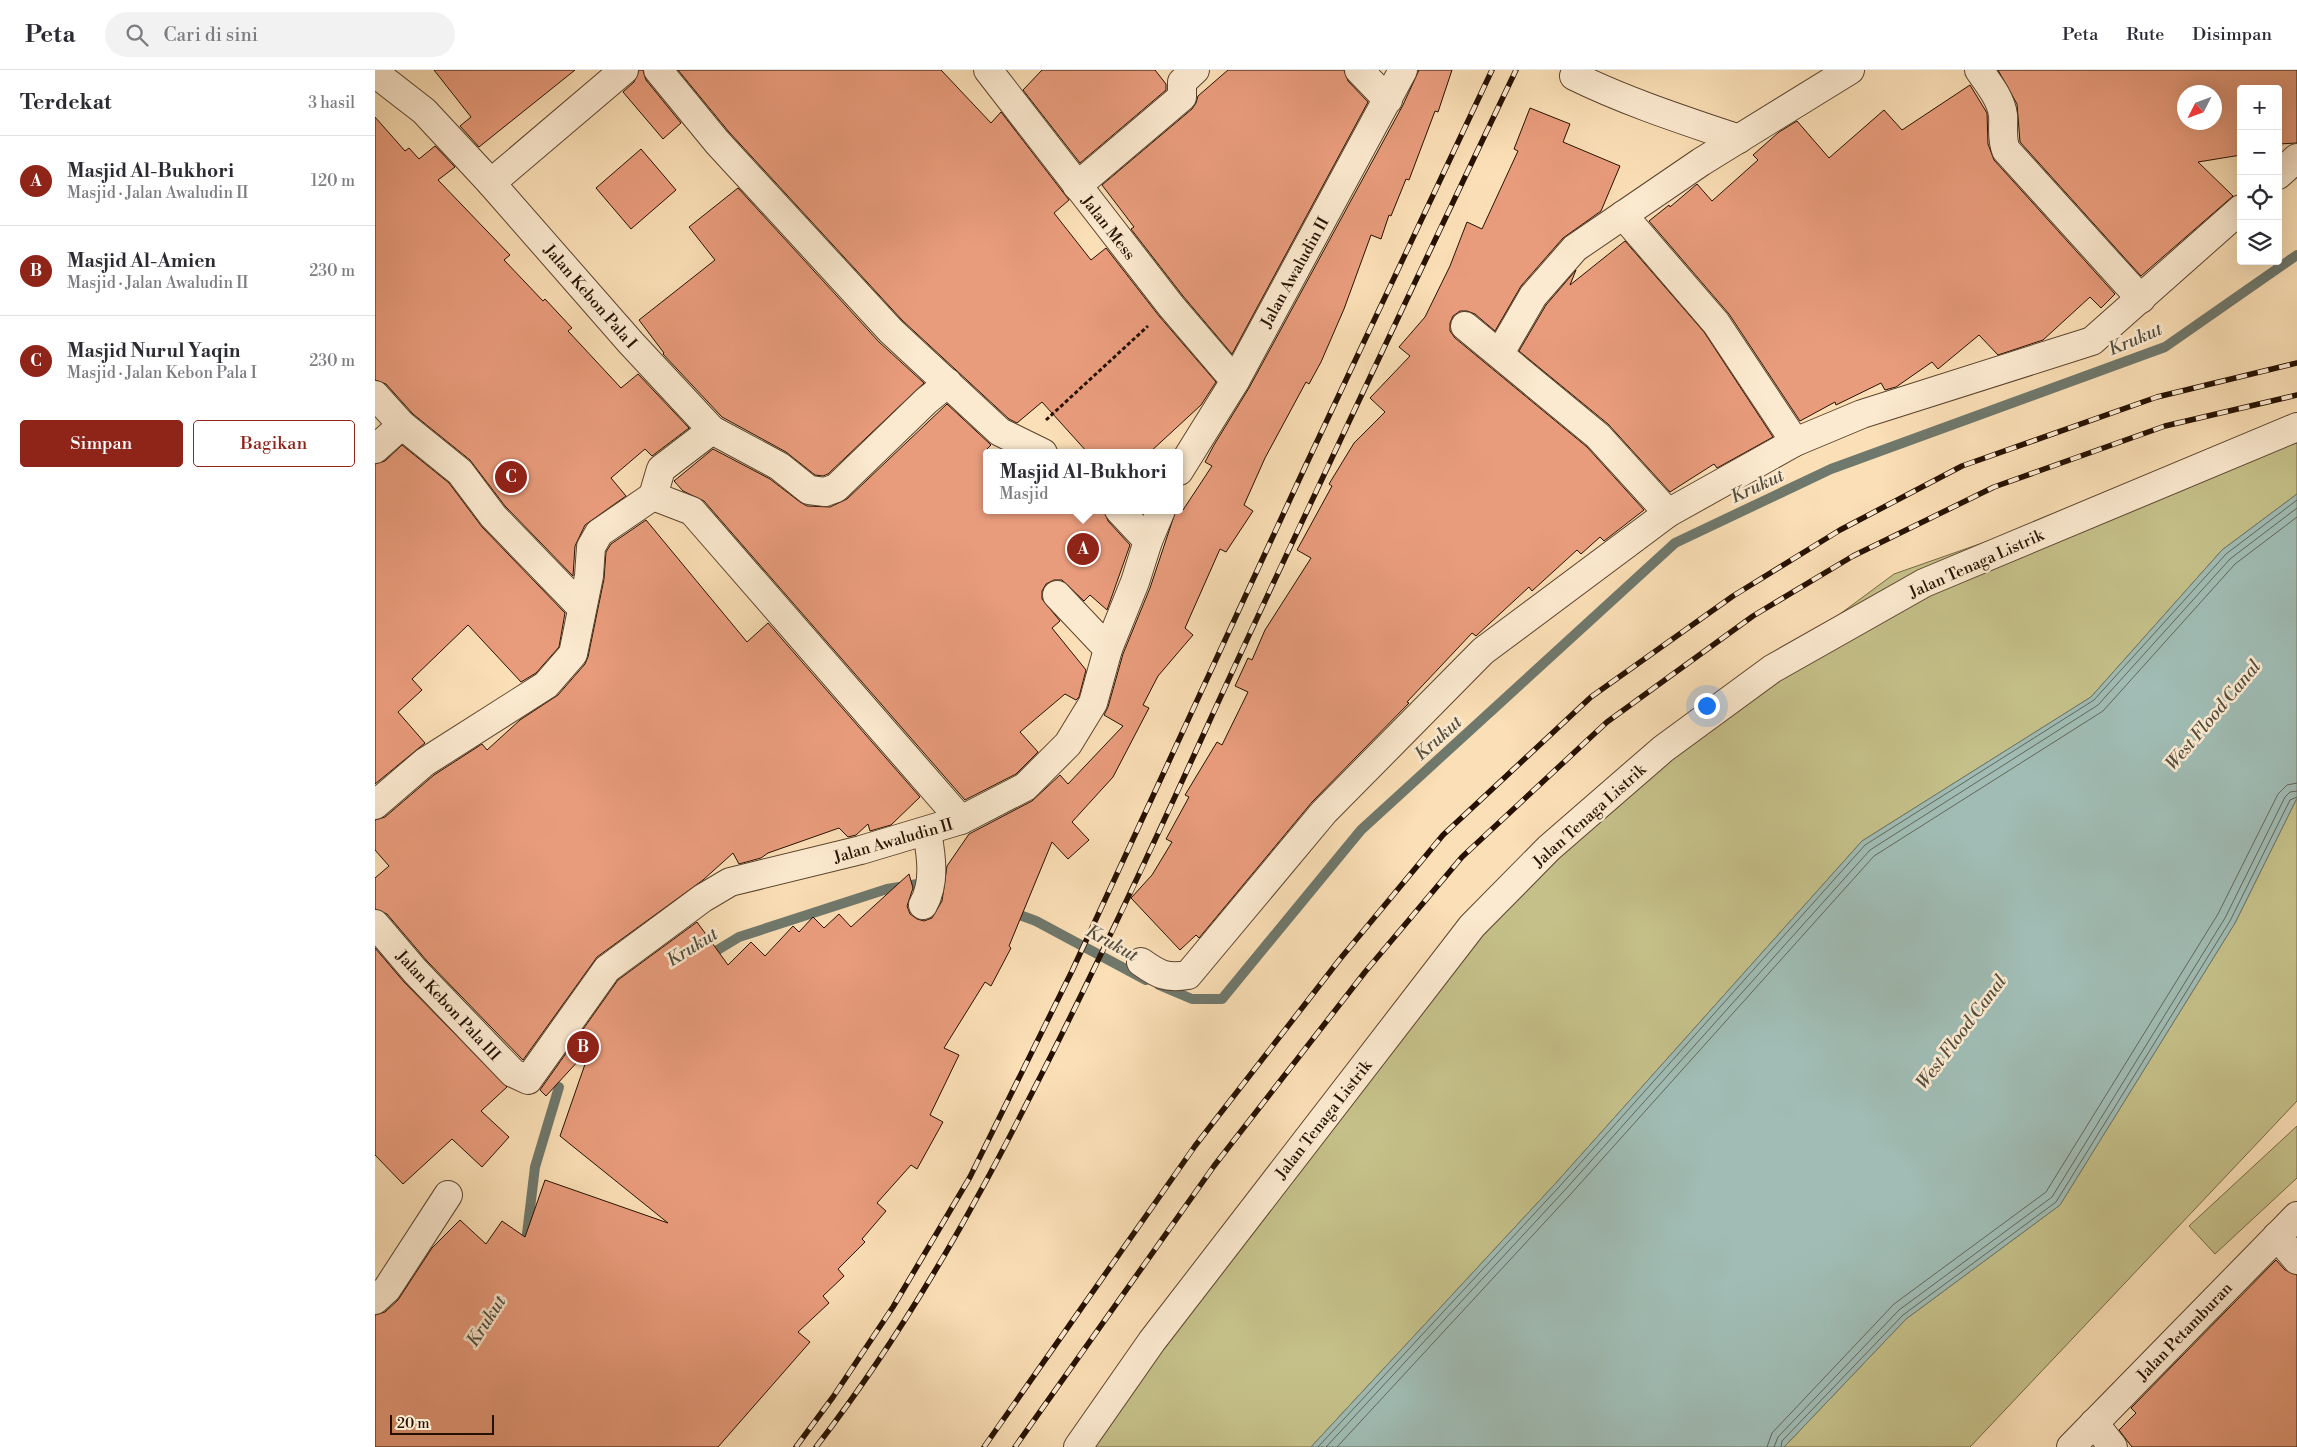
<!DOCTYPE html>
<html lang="id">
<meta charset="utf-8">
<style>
:root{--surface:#fff;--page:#f2f2f3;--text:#2b2b33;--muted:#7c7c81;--line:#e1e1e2;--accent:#8f2418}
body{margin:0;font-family:"Libre Bodoni",serif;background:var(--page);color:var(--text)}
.controls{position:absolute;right:15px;top:15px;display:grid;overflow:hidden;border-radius:5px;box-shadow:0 5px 20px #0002}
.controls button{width:45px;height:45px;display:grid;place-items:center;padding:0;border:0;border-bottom:1px solid var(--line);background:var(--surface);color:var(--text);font:25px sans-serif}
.compass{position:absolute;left:1802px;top:15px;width:45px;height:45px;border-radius:50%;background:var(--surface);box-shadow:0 5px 20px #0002;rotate:228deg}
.scale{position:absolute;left:15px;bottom:12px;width:104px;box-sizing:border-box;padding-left:5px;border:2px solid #261100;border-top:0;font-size:14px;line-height:18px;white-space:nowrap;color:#261100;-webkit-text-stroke:4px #fcead0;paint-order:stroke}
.you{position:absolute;left:1331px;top:635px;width:18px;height:18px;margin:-12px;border:4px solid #fff;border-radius:50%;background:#1a73e8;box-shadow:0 0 0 8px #1a73e833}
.badge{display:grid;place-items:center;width:32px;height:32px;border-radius:50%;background:var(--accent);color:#fff;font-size:16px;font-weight:700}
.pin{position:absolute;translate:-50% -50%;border:2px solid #fff;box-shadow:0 1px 5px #0006}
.popup{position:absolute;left:608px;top:379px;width:200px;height:65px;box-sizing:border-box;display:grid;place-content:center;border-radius:5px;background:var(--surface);filter:drop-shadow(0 1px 4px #0005);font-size:16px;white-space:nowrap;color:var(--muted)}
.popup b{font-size:19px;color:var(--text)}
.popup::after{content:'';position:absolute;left:50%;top:100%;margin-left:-10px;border:10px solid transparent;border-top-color:var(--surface)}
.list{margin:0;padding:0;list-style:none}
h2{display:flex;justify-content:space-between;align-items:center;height:65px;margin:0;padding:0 20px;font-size:21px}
h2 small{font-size:16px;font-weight:400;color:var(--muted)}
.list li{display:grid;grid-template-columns:32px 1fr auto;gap:15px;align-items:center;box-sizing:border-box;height:90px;padding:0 20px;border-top:1px solid var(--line)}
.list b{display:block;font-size:19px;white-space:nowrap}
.list p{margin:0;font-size:16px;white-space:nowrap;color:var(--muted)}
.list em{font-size:16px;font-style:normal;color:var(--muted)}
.actions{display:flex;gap:10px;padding:15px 20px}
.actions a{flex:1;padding:11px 0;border:1px solid var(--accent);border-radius:5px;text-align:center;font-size:18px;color:var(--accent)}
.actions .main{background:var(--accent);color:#fff}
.icon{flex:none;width:28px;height:28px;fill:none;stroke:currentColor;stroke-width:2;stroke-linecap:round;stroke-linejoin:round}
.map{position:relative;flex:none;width:1922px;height:1377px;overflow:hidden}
header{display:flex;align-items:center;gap:30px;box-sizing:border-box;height:70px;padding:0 25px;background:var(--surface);border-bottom:1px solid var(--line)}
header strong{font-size:24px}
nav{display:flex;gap:28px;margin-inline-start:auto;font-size:18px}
.search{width:350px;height:45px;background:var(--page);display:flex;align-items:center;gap:12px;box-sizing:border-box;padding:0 18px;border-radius:28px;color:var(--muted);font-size:19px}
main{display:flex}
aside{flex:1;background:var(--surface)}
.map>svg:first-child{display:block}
</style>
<header>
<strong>Peta</strong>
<div class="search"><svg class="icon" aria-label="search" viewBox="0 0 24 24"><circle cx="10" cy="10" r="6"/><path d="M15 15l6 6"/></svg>Cari di sini</div>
<nav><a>Peta</a><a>Rute</a><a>Disimpan</a></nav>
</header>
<main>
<aside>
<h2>Terdekat<small>3 hasil</small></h2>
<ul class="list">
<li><span class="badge">A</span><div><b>Masjid Al-Bukhori</b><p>Masjid · Jalan Awaludin II</p></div><em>120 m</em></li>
<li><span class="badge">B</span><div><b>Masjid Al-Amien</b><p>Masjid · Jalan Awaludin II</p></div><em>230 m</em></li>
<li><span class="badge">C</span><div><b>Masjid Nurul Yaqin</b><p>Masjid · Jalan Kebon Pala I</p></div><em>230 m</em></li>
</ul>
<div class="actions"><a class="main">Simpan</a><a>Bagikan</a></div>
</aside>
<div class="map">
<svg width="1922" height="1377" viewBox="0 0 1922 1377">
<rect width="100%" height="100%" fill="#fbdfb6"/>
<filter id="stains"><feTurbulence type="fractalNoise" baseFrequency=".004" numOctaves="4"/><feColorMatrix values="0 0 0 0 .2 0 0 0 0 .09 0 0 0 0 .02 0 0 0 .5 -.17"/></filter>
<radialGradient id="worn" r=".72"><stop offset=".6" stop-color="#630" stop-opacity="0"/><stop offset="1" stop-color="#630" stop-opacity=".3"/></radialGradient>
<g fill="#c5c089" stroke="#766844">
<path d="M1922 373V424L1847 480 1716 627 1487 771 1180 1114 936 1377H707L1047 905 1242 709 1519 504 1824 397Z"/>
<path d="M1922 728V1031L1595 1377H1409L1531 1249 1685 1135 1860 853Z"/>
<path d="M1922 1056V1108L1840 1184 1814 1156Z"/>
</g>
<path fill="#a0bcb4" stroke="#6f786c" d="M1922 424V728L1860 853 1685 1135 1531 1249 1409 1377H936L1180 1114 1487 771 1716 627 1847 480Z"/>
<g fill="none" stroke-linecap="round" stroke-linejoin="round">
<g stroke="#63665a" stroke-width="1">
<path d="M943 1377 1184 1117 1490 775 1719 630 1851 484 1922 430"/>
<path d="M951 1377 1189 1121 1495 780 1723 635 1855 489 1922 438"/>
<path d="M962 1377 1194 1126 1499 786 1728 641 1860 494 1922 447"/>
<path d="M1392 1377 1397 1363 1519 1234 1671 1122 1843 844 1903 724 1912 715 1922 713"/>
<path d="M1399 1377 1403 1367 1524 1240 1677 1127 1850 848 1910 727 1915 722 1922 721"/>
<path d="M1406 1377 1407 1371 1528 1245 1681 1132 1855 851 1915 730 1922 727"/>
</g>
<g stroke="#6f786c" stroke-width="10">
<path d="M634 841 661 851 771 910"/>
<path d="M331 887 364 867 512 819 555 812"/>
<path d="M784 915 817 929H847L986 760 1300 473 1456 399 1790 277 1922 185"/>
<path d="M151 1172 160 1097 184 1017"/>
</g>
</g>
<g fill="#e99c7c" stroke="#261100" fill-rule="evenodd">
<path d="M59 0H200L104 77 85 56 96 47Z"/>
<path d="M264 0H268L271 10 306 53 288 69 248 22 259 12Z"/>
<path d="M303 0H566L616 53 626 42 694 130 679 143 716 190 731 178 784 246 841 312 826 335 774 383H713L667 332 642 353 634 349 527 250 354 62Z"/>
<path d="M667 0H780L791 14V20L705 93 648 20Z"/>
<path d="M853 0H969L973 11 993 32 857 284 808 226 756 159 759 157 727 115 817 39 821 33 823 26Z"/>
<path d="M1044 0H1077L1063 42 1060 41 1034 110 1031 109 1016 146 1014 145 1006 169 996 165 969 239 946 292 934 314 931 312 890 388 869 435 878 441 851 482 845 479 810 558 818 565 783 606 768 635 774 638 738 707 697 752 714 770 693 789 677 772 634 876 636 878 616 916 610 912 569 978 584 985 555 1045 568 1052 542 1099 536 1095 502 1133 511 1141 487 1169 490 1172 463 1199 469 1206 448 1226 454 1233 423 1262 435 1272 343 1377H0V1245L10 1242 23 1230 57 1178 85 1150 111 1174 127 1151 150 1167 170 1110 293 1153 185 1066 216 977 171 1026 165 1020 243 910 322 852 353 895 376 872 390 886 418 856 424 862 438 847 449 858 464 844 476 857 534 804 538 818 532 836 535 844 542 849 549 851 557 848 567 831 572 796 594 764 657 731 685 705 693 714 748 656 729 645 733 637 748 584 775 518 801 440H808L837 396 830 392 839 375 874 318 1028 35Z"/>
<path d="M1623 0H1922V73L1903 74V19H1866V85L1823 92 1858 126 1766 206 1645 72 1642 34ZM1810 22H1840V52H1810Z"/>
<path d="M1595 15 1612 43 1613 74 1619 90 1740 224 1726 238 1715 227 1668 270 1623 285 1604 265 1563 299 1557 292 1521 317 1510 320 1506 313 1461 335 1460 332 1425 351 1354 244 1274 151 1294 135 1295 137 1322 114 1337 131 1383 90 1378 85 1404 62 1422 51 1454 88 1509 40 1527 60Z"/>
<path d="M1155 38 1195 54 1188 72 1245 96 1226 141 1188 168 1146 216 1120 261 1100 244 1092 241H1085L1078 246 1075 253V261L1080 268 1212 377 1269 440 1229 471 1225 467 1206 484 1202 480 1157 521 1154 517 1101 566 1097 563 1032 632 1034 633 937 732 824 868 821 865 805 880 756 828 777 805 797 772 791 769 814 727 810 725 842 672 847 675 873 622 860 616 873 588 877 590 890 560 936 488 922 480 957 416 954 414 979 373 1010 342 995 328 1035 286 1024 277 1050 247 1075 196 1092 152 1107 159 1143 81 1139 79Z"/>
<path d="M0 47 30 81 34 78 44 89 60 76 80 97 63 110 135 185 129 190 168 231 170 229 197 258 193 261 246 318 263 304 314 358 277 386 270 379 236 408 251 426 210 455 200 476 198 506 130 436 95 390 38 344 11 314 0 310Z"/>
<path d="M266 79 301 120 256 159 221 118Z"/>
<path d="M363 118 504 272 549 313 453 404 448 406 440 405 411 382 347 347 288 284 289 283 264 250 340 190 314 157Z"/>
<path d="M1250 171 1329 262 1398 367 1342 398 1339 394 1295 422 1233 354 1144 281 1171 235 1201 200 1195 215Z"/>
<path d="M572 334 616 375 612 379V440H729L733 451 755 475 732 540 715 525 709 531 687 510H679L671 514 667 521V529L685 551 677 558 711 600 704 627 701 630 690 624 645 662 663 682 641 704 590 730 329 431 308 421 299 411 338 379 395 409 425 432 432 436 455 437 472 429Z"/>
<path d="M27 375 74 413 107 457 190 543 184 577 161 603 146 612 93 555 37 609 47 620 23 642 50 673 0 714V394L10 391Z"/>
<path d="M271 450 372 572 393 553 545 727 516 755 495 761 493 754 481 765 473 767 464 758 393 783 386 788 364 794 358 783 328 810 222 887 148 990 52 891 12 844 0 839V808L14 796 0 780V750L10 747 59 705 107 674 112 680 145 650 183 625 210 594 213 587 229 509 231 482 236 474Z"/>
<path d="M0 878 29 912 132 1017 106 1041 134 1067 107 1097 77 1069 28 1114 0 1085Z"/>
<path d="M1901 1190 1910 1200 1922 1205V1377H1757L1744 1360 1761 1343 1756 1338Z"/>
</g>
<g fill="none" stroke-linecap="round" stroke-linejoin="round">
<g stroke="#5b442e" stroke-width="30">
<g id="minor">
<path d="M283 0 342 72 516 261 625 362 668 383"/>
<path d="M613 0 796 236 860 311"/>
<path d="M984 0 1013 30"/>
<path d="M1604 0C1613 13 1626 29 1628 45 1629 57 1626 68 1631 80L1766 229"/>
<path d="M0 3 49 41 116 113 256 273 337 360 404 396 434 420 450 422 461 418 551 331 573 313"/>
<path d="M1199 6C1252 32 1308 50 1364 69"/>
<path d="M1903 105 1922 88"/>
<path d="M116 113 249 0"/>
<path d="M702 116 807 27V12L820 0"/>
<path d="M1248 145 1341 253 1420 372"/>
<path d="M1090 256 1223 366 1293 443"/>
<path d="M1125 283 1158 226 1200 178 1326 92 1475 0"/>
<path d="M0 325 27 355 85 402 118 446 207 538"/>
<path d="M337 360 286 399 278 426 317 441 586 750"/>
<path d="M0 379 27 355"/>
<path d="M804 401 860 311 1028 0"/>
<path d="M744 440 773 471"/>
<path d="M682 525 733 579"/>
<path d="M0 735 50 692 171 615 198 584 214 506 216 477 224 463 278 426"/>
<path d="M548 835C561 812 556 785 552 761"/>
<path d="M0 854 40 901 138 1003 153 1010 232 899 328 828 355 812 486 780 586 750 650 717 693 674 718 633 733 579 760 512 773 471 786 440"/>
<path d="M766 892C783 904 791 909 813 905L949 742 1108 581 1293 443 1420 372 1487 344 1717 271 1866 139"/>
<path d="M1902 1166 1922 1190"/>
<path d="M0 1230 12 1219 73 1125"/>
<path d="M1719 1353 1738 1377"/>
<path d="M703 1377 777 1271 1097 856 1174 778 1288 679 1397 599 1549 513 1922 357"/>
<path d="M1696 1377 1922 1146"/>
</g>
</g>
<path stroke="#261100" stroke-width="3" stroke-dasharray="4 2.5" stroke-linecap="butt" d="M671 350 773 256"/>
<use href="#minor" stroke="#fcead0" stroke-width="28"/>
<g stroke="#261100" stroke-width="5.5">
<g id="rail">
<path d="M421 1377 458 1327 518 1237 595 1107 697 901 930 397 1117 0"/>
<path d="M441 1377C527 1266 596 1144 659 1019 720 901 775 782 830 661 931 440 1036 220 1141 0"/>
<path d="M609 1377 820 1076 965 889 1068 765 1216 627 1358 526 1465 460 1587 396 1782 327 1922 293"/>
<path d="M640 1377 839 1096 990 902 1087 787 1232 652 1378 546 1478 486 1619 417 1790 356 1922 325"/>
</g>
</g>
<use href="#rail" stroke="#fcead0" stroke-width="4" stroke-dasharray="11" stroke-linecap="butt"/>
</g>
<g text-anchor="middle" stroke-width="5" stroke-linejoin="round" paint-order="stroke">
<g font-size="16" fill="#261100" stroke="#fcead0">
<text transform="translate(734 157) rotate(52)" y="6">Jalan Mess</text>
<text transform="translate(919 202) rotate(-61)" y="6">Jalan Awaludin II</text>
<text transform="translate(216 226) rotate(49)" y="6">Jalan Kebon Pala I</text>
<text transform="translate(1601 493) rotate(-24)" y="6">Jalan Tenaga Listrik</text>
<text transform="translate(1214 745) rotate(-42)" y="6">Jalan Tenaga Listrik</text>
<text transform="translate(518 770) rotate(-16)" y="6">Jalan Awaludin II</text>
<text transform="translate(74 935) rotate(47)" y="6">Jalan Kebon Pala III</text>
<text transform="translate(948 1049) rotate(-52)" y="6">Jalan Tenaga Listrik</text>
<text transform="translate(1809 1261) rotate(-46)" y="6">Jalan Petamburan</text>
</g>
<g font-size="18" font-style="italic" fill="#514d3f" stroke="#fcead0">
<text transform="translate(1760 269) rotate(-23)" y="6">Krukut</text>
<text transform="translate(1382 416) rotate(-25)" y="6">Krukut</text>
<text transform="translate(1838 645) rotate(-50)" y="6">West Flood Canal</text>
<text transform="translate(1063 668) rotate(-42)" y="6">Krukut</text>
<text transform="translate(737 873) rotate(29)" y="6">Krukut</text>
<text transform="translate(317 877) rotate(-32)" y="6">Krukut</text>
<text transform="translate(1586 962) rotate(-53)" y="6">West Flood Canal</text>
<text transform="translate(111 1251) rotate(-57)" y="6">Krukut</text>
</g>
</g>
<rect width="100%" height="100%" filter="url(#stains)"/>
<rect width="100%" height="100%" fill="url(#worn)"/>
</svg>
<div class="controls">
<button>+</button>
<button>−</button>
<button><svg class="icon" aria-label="locate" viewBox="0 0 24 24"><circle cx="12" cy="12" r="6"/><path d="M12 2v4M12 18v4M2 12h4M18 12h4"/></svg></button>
<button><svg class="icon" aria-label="layers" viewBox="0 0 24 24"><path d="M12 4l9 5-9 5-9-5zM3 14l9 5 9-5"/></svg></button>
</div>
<svg class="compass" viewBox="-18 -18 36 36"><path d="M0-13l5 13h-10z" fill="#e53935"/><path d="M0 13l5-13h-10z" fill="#7c7c81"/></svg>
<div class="scale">20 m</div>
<div class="you"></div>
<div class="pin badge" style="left:708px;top:479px">A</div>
<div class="popup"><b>Masjid Al-Bukhori</b>Masjid</div>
<div class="pin badge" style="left:208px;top:977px">B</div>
<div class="pin badge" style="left:136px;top:407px">C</div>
</div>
</main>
